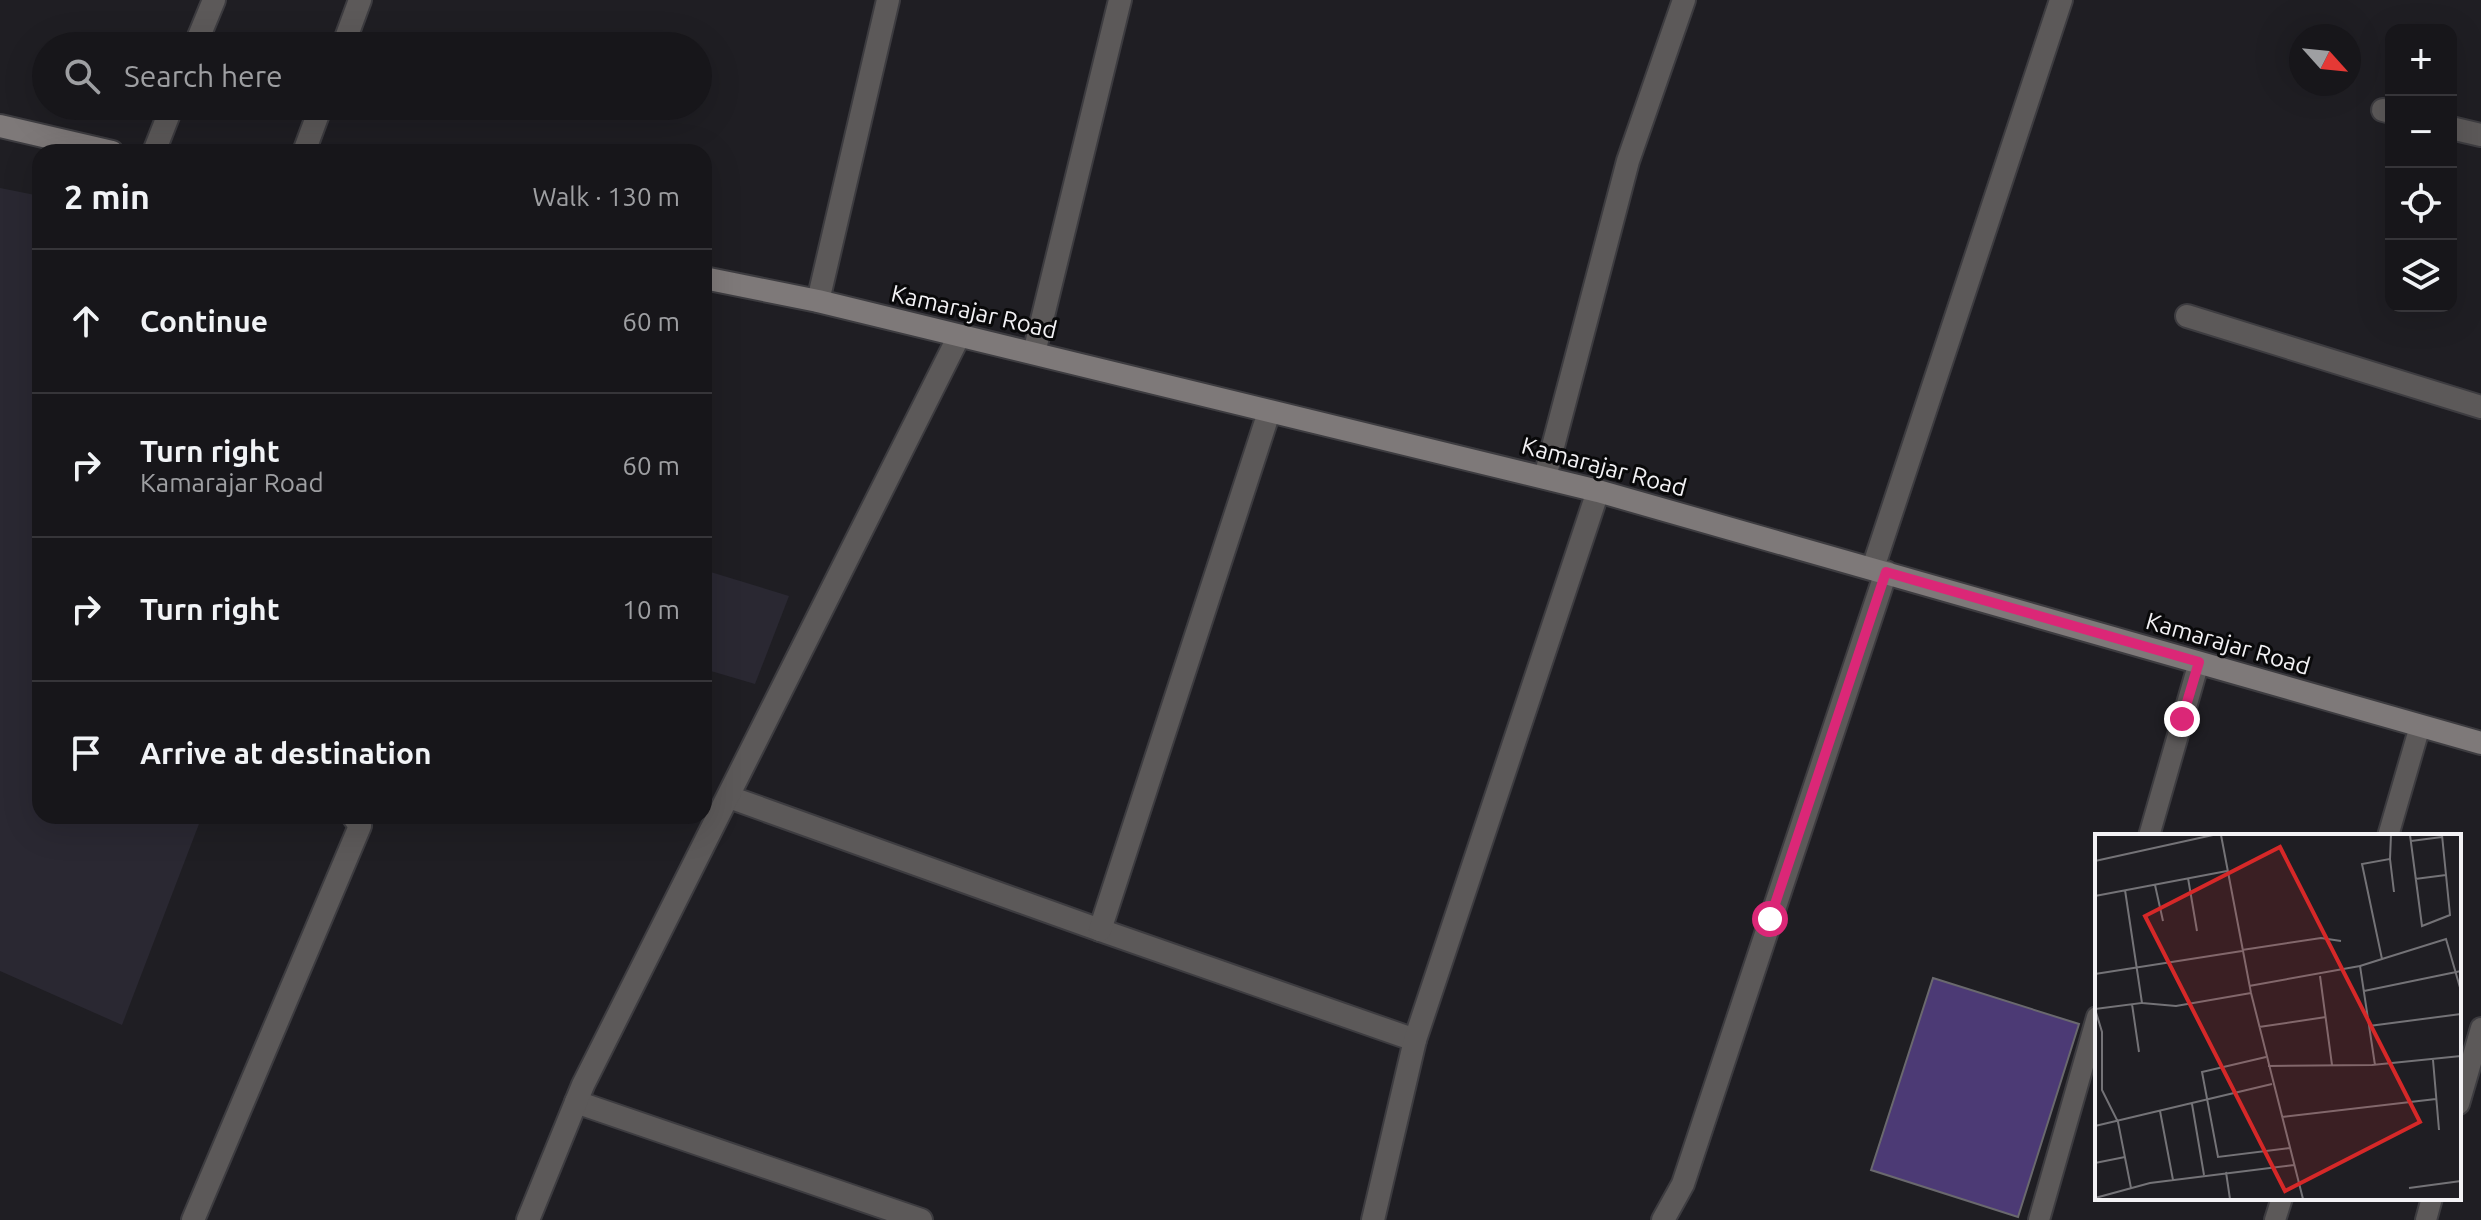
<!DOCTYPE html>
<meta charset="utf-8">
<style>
:root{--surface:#17161a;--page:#201f23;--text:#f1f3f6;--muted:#9e9fa2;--line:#363539}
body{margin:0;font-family:Ubuntu,sans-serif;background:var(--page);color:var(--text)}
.controls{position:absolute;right:24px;top:24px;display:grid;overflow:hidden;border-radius:16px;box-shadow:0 8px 32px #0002}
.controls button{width:72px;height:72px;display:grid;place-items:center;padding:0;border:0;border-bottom:2px solid var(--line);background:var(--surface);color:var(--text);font:40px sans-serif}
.compass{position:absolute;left:2289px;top:24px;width:72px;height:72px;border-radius:50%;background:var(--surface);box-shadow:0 8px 32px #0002;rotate:117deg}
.stop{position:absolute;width:24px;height:24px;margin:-18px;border:6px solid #db2777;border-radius:50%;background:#fff}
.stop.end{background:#db2777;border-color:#fff;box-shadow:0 2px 8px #0008}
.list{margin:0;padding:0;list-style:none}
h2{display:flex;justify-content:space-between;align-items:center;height:104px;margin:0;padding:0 32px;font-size:34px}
h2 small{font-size:26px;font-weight:400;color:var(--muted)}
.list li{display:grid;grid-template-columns:52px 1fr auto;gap:24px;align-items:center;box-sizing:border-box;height:144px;padding:0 32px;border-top:2px solid var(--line)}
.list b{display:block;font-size:30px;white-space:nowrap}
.list p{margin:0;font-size:26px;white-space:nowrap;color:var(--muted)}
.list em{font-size:26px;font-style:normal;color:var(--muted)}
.icon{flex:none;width:44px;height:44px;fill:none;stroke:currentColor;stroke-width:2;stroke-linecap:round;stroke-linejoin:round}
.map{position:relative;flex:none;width:2481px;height:1220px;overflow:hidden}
.search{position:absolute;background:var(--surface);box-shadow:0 8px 32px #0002;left:32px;top:32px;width:680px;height:88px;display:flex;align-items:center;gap:20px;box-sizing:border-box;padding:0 28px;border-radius:44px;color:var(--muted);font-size:30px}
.panel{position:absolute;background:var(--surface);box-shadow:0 8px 32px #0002;left:32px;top:144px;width:680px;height:680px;border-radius:24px}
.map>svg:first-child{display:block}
</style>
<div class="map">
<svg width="2481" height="1220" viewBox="0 0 2481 1220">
<rect width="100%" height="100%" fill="#1f1e23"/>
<g fill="#2a2832">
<path d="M0 188 40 196V816H202L122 1025 0 971Z"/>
<path d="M704 570 789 596 755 684 704 669Z"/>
</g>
<path fill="#4c3a75" stroke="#6a696e" stroke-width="2" d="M1933 978 2079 1024 2018 1217 1871 1170Z"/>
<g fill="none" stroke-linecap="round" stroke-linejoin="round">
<g stroke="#3d3c40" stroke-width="24">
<g id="service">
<path d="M2149 836 2199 662"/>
<path d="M2388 836 2420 726"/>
<path d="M2459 1104 2481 1028"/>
<path d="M2039 1220 2097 1017"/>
<path d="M2275 1220 2282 1198"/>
<path d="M2426 1220 2432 1198"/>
</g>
</g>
<g stroke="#3d3c40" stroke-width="26">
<g id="minor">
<path d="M195 46 214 0"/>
<path d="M343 46 360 0"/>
<path d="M2383 110 2391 112"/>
<path d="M2451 128 2481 135"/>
<path d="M154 152 172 106"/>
<path d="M304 152 321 106"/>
<path d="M818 301 888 0"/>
<path d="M2187 316 2481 407"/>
<path d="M1034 353 1120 0"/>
<path d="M1545 477 1628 161 1684 0"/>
<path d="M1873 568 2061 0"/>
<path d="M729 797 1100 930 1415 1040"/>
<path d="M1100 930 1269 412"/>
<path d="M576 1102 921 1220"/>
<path d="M193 1220 360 826 353 816"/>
<path d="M528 1220 583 1085 959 336"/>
<path d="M1373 1220 1415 1040 1598 491"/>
<path d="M1663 1220 1683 1184 1886 572"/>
</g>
</g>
<g stroke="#3d3c40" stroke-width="26">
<g id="secondary">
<path d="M0 126 112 152"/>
<path d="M704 278 818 301 1598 491 2481 743"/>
</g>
</g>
<use href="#service" stroke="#5c5959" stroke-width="20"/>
<use href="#minor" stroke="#5c5959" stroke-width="22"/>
<use href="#secondary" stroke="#7e7979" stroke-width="22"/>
</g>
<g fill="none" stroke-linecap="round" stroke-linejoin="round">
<path stroke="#db2777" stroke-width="10" d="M1770 919 1886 572 2199 662 2182 719"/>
</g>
<g text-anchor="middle" stroke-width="6" stroke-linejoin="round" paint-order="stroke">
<g font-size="24" fill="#f3f2f5" stroke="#09090a">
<text transform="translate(974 312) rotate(13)" y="8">Kamarajar Road</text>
<text transform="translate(1604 467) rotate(15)" y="8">Kamarajar Road</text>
<text transform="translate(2228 644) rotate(16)" y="8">Kamarajar Road</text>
</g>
</g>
<g transform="translate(2095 834)">
<rect width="366" height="366" fill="#1f1e23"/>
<path fill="none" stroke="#747377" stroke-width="2" d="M126 1 156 159 208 365M315 1 327 92 355 81 347 1M316 7 347 3M295 25 299 58M0 27 118 1M93 44 102 97M320 45 351 41M60 51 68 87M0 62 132 37M147 116 226 104 246 107M287 125 351 105 366 157M0 140 147 117M225 142 237 231M154 152 265 132M269 157 366 137M47 169 81 172 156 159M37 170 44 218M0 175 7 198V256L23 288 36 354M0 175 47 169 30 56M274 192 366 180M164 193 231 183M171 223 107 238 123 323 195 314M338 226 344 296M280 231 265 132 287 125 267 30 295 25 296 1M173 232 277 231 366 222M97 270 109 341M65 277 78 346M187 283 341 265M0 292 177 250M0 329 30 323M131 338 135 365M314 354 366 347M0 364 55 349 199 331"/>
<path fill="#d62828" fill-opacity="0.15" stroke="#d62828" stroke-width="4" d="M185 13 325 288 190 357 50 82Z"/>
<rect width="366" height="366" fill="none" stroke="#f3f2f5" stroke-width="4"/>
</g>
</svg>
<div class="controls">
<button>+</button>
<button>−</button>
<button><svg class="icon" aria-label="locate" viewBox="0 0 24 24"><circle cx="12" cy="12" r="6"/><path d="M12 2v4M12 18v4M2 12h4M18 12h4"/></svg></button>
<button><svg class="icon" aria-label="layers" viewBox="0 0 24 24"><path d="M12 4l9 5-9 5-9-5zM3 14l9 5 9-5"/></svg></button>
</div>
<svg class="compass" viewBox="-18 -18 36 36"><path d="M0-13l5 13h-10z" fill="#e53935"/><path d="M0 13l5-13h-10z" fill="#9e9fa2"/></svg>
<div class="stop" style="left:1770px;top:919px"></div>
<div class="stop end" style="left:2182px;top:719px"></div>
<div class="search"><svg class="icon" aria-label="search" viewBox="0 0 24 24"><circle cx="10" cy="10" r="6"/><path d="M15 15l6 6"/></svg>Search here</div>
<section class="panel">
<h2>2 min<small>Walk · 130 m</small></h2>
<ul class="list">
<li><svg class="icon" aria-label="ahead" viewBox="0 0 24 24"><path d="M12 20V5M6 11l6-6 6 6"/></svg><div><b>Continue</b></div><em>60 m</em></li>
<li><svg class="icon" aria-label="right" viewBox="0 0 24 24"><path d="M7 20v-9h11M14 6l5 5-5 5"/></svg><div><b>Turn right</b><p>Kamarajar Road</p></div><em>60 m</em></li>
<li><svg class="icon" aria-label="right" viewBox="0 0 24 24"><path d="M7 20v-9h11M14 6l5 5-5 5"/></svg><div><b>Turn right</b></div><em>10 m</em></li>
<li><svg class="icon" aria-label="arrive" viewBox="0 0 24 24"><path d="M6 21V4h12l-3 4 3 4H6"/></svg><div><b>Arrive at destination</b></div></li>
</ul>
</section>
</div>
